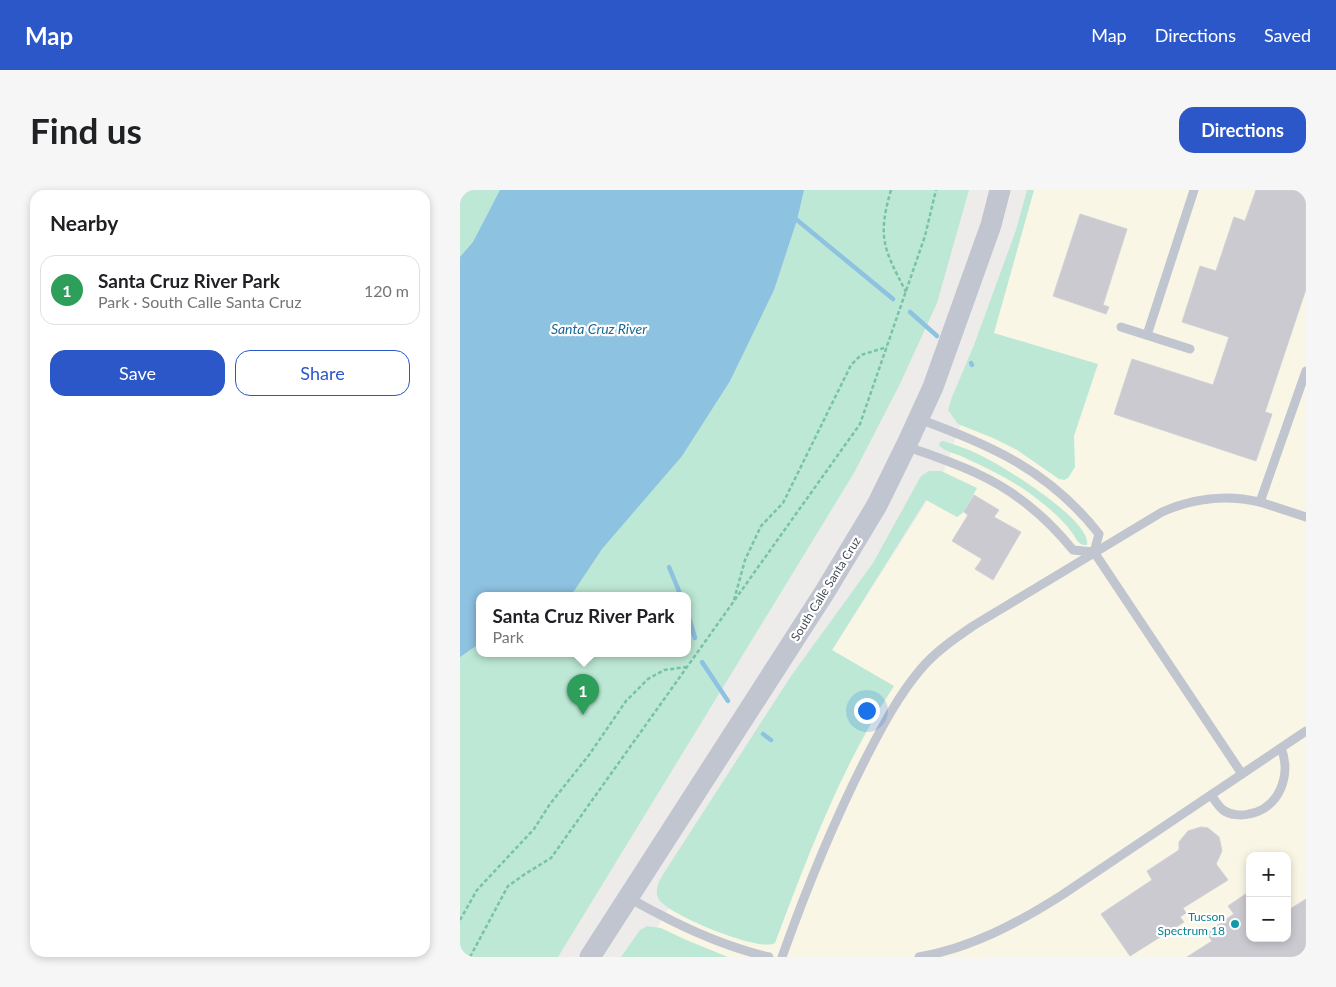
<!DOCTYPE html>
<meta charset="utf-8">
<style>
:root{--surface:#fff;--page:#f6f6f6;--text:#202124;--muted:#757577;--line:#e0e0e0;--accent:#2b57c8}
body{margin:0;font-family:Lato,sans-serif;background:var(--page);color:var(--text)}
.controls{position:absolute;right:15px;bottom:15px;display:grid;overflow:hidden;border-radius:10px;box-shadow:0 2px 8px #0003}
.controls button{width:45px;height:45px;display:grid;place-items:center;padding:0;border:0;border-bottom:1px solid var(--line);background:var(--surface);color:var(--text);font:25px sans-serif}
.you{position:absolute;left:406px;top:520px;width:18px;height:18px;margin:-12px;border:4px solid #fff;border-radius:50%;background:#1a73e8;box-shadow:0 0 0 8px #1a73e833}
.badge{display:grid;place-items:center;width:32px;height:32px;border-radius:50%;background:var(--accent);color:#fff;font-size:16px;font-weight:700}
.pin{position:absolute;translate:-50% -41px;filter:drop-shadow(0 1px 2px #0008)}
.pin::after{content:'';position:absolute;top:26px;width:18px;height:15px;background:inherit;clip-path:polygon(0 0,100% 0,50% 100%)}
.popup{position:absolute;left:16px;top:402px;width:215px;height:65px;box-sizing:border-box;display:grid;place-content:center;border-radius:10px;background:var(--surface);filter:drop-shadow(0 1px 4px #0005);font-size:16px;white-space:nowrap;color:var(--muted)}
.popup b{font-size:19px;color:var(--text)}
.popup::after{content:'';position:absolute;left:50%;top:100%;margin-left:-10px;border:10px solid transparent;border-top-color:var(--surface)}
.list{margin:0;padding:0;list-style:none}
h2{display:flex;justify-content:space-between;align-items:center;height:65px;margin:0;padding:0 20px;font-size:21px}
h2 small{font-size:16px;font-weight:400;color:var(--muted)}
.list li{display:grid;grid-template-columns:32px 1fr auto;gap:15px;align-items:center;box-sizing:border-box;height:70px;margin:0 10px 10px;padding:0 10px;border:1px solid var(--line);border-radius:15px}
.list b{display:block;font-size:19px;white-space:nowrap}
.list p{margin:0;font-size:16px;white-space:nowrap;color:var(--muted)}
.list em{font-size:16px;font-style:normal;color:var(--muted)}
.actions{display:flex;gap:10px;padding:15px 20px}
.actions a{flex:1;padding:11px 0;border:1px solid var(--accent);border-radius:15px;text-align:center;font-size:18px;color:var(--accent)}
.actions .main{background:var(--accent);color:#fff}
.map{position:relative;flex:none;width:846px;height:767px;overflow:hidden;border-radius:15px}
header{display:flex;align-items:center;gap:30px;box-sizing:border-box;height:70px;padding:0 25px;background:var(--accent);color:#fff}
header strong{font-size:24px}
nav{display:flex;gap:28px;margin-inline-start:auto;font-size:18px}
.intro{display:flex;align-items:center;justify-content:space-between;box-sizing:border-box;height:120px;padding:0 30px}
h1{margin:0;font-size:35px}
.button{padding:12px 22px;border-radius:15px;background:var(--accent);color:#fff;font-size:18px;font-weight:700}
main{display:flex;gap:30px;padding:0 30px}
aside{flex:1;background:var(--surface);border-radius:15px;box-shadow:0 2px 8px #0003}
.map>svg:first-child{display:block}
</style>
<header>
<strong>Map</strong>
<nav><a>Map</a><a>Directions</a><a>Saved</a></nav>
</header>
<div class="intro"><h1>Find us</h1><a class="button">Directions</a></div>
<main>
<aside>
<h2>Nearby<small></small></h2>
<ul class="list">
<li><span class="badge" style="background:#2e9e5b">1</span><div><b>Santa Cruz River Park</b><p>Park · South Calle Santa Cruz</p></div><em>120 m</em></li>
</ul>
<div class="actions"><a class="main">Save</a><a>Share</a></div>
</aside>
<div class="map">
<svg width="846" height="767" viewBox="0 0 846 767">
<rect width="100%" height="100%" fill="#eeeceb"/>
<path fill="#f9f6e5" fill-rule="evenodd" d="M574 0H846V767H229L187 753 481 289 530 154ZM790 666H827V748H790Z"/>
<g fill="#bde8d5" fill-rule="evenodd">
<path d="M0 0H509L477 113 440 194 394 283 98 767H0ZM19 406H227V464H19Z"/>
<path d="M567 0H574L534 143 638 174 614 246 615 277 608 288 604 290 599 289 557 260 533 248 498 234 488 220 492 207 514 155 556 40Z"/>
<path d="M483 251C496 255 508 259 520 265 541 275 632 330 627 355 619 356 617 350 613 344 602 328 584 314 568 302 548 288 525 277 503 267 495 263 484 262 479 255L480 252Z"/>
<path d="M469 281H481L517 298 504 322 497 327 466 310 372 460 434 496C382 575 348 665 315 753 301 763 205 724 198 708 195 701 198 693 202 686L331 486 413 373 461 286Z"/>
<path d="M187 736 201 738 224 749 268 767H161L180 740Z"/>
</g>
<path fill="#8ec2e1" d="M40 0H344L337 30 314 100 270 191 222 266 142 359 114 401 107 406H19V454L0 467V67L13 52Z"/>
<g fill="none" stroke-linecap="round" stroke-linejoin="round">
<g stroke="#8ec2e1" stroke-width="4.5">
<path d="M337 30 433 109"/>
<path d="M450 122 477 146"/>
<path d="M511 173 512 175"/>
<path d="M209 377 221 406"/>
<path d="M227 421 235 448"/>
<path d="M242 472 268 511"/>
<path d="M303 544 311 550"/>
</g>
</g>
<g fill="#cacad0" stroke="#d0d1d7">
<path d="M796 0H846V99L805 222 812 224 796 271 654 224 672 169 753 195 769 147 722 132 740 76 756 81 774 27 785 31Z"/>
<path d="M620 24 667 39 643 115 649 117 646 124 593 106Z"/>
<path d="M514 305 539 320 534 327 561 342 533 390 515 379 522 369 492 351 508 325 504 322Z"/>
<path d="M741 637 748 638 759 647 762 661 756 674 768 690 723 718 726 723 720 727 724 732 670 766 641 724 692 690 687 681 719 660V652L728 641Z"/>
<path d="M790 701V748H827V721L846 709V767H727L752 751 746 743 774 724 768 716Z"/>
</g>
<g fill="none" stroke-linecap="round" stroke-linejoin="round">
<g stroke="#79c2aa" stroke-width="2.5" stroke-dasharray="4 2.5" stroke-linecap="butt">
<path d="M431 0C417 48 424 59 446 102"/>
<path d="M274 410 285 370 301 336 323 313 391 175 401 165 427 157"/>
<path d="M0 730 17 700 74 639 90 614 129 565 166 511 188 489 204 480 227 477"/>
<path d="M10 767 48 696 65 684 91 668 400 234 465 46 476 0"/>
</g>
<g stroke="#c0c5cf" stroke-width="9">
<path d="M661 137 730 159"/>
<path d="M687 145 734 0"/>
<path d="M846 181 800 312 846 327"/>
<path d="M459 229C532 256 589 280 639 344L634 362 782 584"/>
<path d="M446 256C470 265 495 273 518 284 555 301 587 328 613 360L634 362"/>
<path d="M751 605C754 609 758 616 763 620 770 625 781 626 789 624 819 619 832 585 821 558"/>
<path d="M169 708C214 733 258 755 309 767"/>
<path d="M322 767C347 697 374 630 408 564 423 535 439 505 460 480 475 462 494 449 513 436L702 322C733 308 766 304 800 312"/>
<path d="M459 767C511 758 558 733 602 705L846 541"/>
</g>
<path stroke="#c0c5cf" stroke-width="21" d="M130 767 366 400 417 315 446 256 473 197 531 35 540 0"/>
</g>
<circle fill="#0f9aa8" stroke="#fff" stroke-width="2" cx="775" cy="734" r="5"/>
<g text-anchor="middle" stroke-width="4.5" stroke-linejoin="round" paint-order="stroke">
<g font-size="12" fill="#464c56" stroke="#fff">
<text transform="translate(366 399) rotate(-58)" y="4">South Calle Santa Cruz</text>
</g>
<g font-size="12" fill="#0d838f" stroke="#fff" text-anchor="end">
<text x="765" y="731">Tucson<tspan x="765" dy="14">Spectrum 18</tspan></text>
</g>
<g font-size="14" font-style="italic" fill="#1b6895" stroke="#fff">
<text x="139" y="144">Santa Cruz River</text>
</g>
</g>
</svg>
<div class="controls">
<button>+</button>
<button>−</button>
</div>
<div class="you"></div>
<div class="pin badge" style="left:123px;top:525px;background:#2e9e5b">1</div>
<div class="popup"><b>Santa Cruz River Park</b>Park</div>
</div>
</main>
